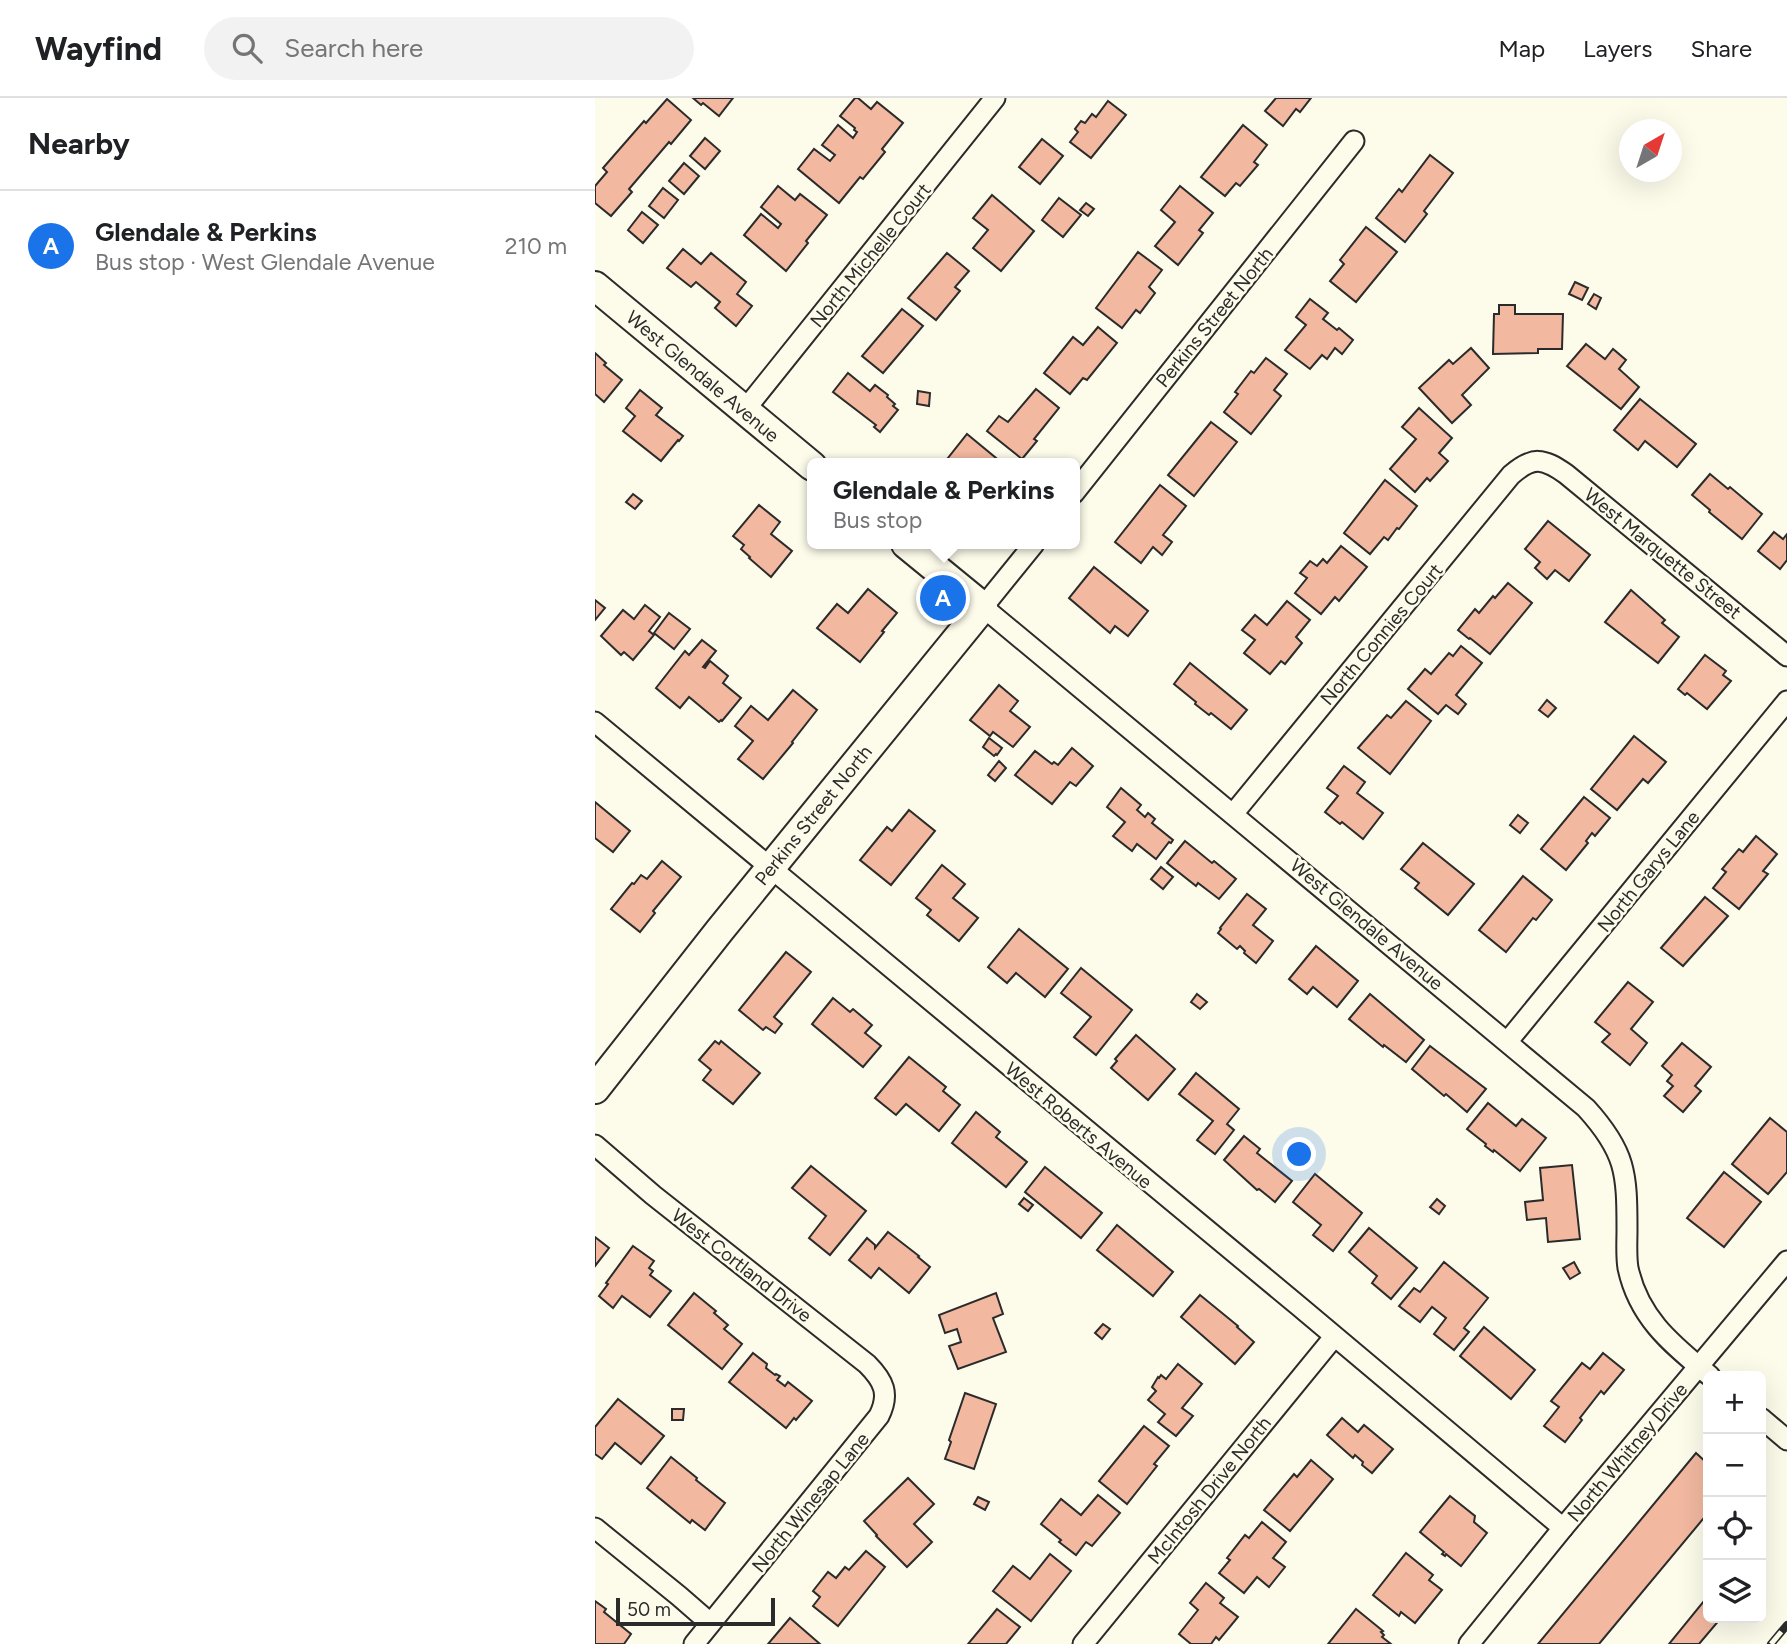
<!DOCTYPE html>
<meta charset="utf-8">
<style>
:root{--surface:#fff;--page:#f2f2f2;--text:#202124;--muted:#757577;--line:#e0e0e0;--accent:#1a73e8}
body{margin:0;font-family:Figtree,sans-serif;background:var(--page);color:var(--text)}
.controls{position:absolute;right:21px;bottom:21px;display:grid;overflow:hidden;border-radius:10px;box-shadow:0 7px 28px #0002}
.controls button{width:63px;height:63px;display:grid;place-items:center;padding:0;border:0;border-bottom:2px solid var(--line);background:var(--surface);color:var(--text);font:35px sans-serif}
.compass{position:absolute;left:1024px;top:21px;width:63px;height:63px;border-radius:50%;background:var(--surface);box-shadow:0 7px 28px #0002;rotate:39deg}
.scale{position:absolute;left:21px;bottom:18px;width:159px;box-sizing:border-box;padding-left:7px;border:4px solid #2b2b2b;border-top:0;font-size:19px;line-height:24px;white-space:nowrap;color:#2b2b2b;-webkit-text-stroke:5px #fdfbea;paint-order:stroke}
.you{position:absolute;left:705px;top:1057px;width:24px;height:24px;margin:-18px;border:5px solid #fff;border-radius:50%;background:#1a73e8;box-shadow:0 0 0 10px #1a73e833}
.badge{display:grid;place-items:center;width:46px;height:46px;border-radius:50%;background:var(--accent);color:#fff;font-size:23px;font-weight:700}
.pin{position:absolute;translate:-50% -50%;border:4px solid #fff;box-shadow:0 2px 7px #0006}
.popup{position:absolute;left:212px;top:360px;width:273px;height:91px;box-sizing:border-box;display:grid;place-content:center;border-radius:10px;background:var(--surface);filter:drop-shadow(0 2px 5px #0005);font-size:23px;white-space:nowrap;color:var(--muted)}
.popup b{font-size:26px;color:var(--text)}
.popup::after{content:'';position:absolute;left:50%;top:100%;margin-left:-14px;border:14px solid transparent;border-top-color:var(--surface)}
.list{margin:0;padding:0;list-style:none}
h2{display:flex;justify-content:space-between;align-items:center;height:91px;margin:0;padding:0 28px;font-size:30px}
h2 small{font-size:23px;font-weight:400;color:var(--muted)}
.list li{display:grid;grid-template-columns:46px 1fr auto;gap:21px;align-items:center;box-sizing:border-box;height:112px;padding:0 28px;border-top:2px solid var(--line)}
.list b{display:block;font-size:26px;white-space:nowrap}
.list p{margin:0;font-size:23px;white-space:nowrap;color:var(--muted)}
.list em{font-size:23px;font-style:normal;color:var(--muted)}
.icon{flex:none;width:38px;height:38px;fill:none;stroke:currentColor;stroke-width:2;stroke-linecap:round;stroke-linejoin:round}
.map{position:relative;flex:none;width:1192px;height:1546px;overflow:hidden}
header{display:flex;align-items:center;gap:42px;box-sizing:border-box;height:98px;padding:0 35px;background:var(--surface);border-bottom:2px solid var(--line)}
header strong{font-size:33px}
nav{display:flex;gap:38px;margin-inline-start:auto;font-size:24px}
.search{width:490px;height:63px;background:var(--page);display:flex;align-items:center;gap:18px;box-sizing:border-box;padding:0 24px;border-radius:38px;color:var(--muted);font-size:26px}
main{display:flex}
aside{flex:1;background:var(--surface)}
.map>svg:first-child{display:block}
</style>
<header>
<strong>Wayfind</strong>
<div class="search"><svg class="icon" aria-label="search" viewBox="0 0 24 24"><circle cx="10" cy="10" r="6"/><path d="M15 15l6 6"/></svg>Search here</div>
<nav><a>Map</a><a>Layers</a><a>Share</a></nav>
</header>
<main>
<aside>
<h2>Nearby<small></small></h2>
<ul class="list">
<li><span class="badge">A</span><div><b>Glendale &amp; Perkins</b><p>Bus stop · West Glendale Avenue</p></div><em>210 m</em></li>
</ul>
</aside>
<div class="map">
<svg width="1192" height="1546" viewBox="0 0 1192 1546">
<rect width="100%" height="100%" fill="#fdfbea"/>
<g fill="#f2b8a0" stroke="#2b2b2b" stroke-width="2">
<path d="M98 0H138L124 18 108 5 106 7Z"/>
<path d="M260 0H263L276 11 282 4 308 25 287 51 290 54 268 81 265 79 244 105 203 71 219 51 235 63 240 57 227 47 243 27 258 40 262 34 259 32 260 30 245 18Z"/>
<path d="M681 0H716L705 14 701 11 688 28 670 13Z"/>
<path d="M72 1 96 22 76 46 74 44 34 91 37 94 16 118 0 105V88L12 74 8 70 49 23 51 25Z"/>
<path d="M513 3 531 17 496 60 475 44 483 34 480 31 486 23 490 25 497 16 501 19Z"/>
<path d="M648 27 672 47 659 64 663 67 645 88 641 85 630 98 606 79Z"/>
<path d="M110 40 125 53 110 71 95 58Z"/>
<path d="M447 41 468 58 445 86 424 69Z"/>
<path d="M835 57 858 75 829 113 832 116 810 144 781 120 804 91 807 94Z"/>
<path d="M89 65 104 78 89 96 74 83Z"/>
<path d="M183 88 200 102 205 96 232 117 211 143 213 145 191 173 149 137 166 116 183 130 186 126 166 109Z"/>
<path d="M585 88 618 115 604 132 608 135 583 167 560 148 580 124 566 112Z"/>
<path d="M68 90 83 102 69 120 54 108Z"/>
<path d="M397 97 439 133 406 173 378 150 393 132 378 120Z"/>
<path d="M464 100 486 117 468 139 447 122Z"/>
<path d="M491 105 499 111 493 118 485 112Z"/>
<path d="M47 114 63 127 48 145 33 132Z"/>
<path d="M771 129 802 154 761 204 735 183 749 166 745 162Z"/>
<path d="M88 151 106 166 116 155 151 184 142 196 157 208 141 228 120 210 125 204 101 184 96 189 72 170Z"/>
<path d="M543 154 567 172 554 189 560 195 545 215 541 212 527 230 501 210Z"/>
<path d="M352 155 374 173 360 189 365 193 341 222 313 200Z"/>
<path d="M980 184 993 190 987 202 974 196Z"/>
<path d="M999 196 1006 200 1001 211 993 206Z"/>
<path d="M715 201 733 215 728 221 742 232 744 230 758 242 747 256 740 250 732 261 727 257 715 271 690 252 711 227 701 219Z"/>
<path d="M904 207H920V216H968L967 251H943V255L898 256 899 216H904Z"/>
<path d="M307 211 328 228 288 275 267 258Z"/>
<path d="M503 229 522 245 492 282 488 280 475 296 449 275 478 239 488 247Z"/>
<path d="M991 246 1010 261 1018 251 1031 262 1024 271 1044 289 1026 311 972 268Z"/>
<path d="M876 250 894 270 867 297 876 307 857 325 824 290 854 262 858 266Z"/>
<path d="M0 255 11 265 9 267 27 282 9 304 0 296Z"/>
<path d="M671 260 692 276 679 292 686 298 656 336 629 314 643 296 640 294 656 273 659 275Z"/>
<path d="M253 275 275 293 280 287 293 297 292 299 300 306 298 308 303 312 285 334 279 329 281 327 238 294Z"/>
<path d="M441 291 464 310 439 341 442 343 427 361 392 333 404 318 413 324Z"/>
<path d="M45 292 67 310 61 317 88 338 84 343 83 342 66 363 28 333 40 318 31 310Z"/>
<path d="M323 293 335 295 334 308 322 306Z"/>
<path d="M1045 301 1101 346 1082 369 1050 343 1043 352 1019 332Z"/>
<path d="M824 310 857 340 844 355 853 363 835 383 832 380 820 394 795 371 821 341 807 329Z"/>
<path d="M616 324 642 344 599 398 573 377Z"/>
<path d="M372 336 401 360 397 365H349Z"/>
<path d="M1115 376 1133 391 1135 389 1167 416 1147 441 1114 414 1115 412 1097 397Z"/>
<path d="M790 382 822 408 804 431 802 430 793 442 789 439 775 456 749 435Z"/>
<path d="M565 387 591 408 568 437 577 444 567 457 558 449 546 465 520 444Z"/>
<path d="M38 396 47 403 40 411 31 404Z"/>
<path d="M164 407 185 424 176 436 197 453 176 479 154 460 155 459 146 451 149 447 138 438Z"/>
<path d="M953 423 995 457 974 483 960 472 952 481 940 470 945 464 930 451Z"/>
<path d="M1179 434 1188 441 1192 436V462L1185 471 1163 453Z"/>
<path d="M746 448 772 469 744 503 740 499 726 516 700 495 712 480 705 475 715 463 722 468 728 461 732 465Z"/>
<path d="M499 469 553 513 533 538 520 528 515 535 474 500Z"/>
<path d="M913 485 937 505 895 556 875 540 874 541 863 532 880 511 884 515 898 498 900 500Z"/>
<path d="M273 491 302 515 287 533 289 534 265 564 222 530 242 506 253 515Z"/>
<path d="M1036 492 1070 522 1067 525 1084 539 1063 565 1010 524Z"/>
<path d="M0 502 10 510 0 522Z"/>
<path d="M692 503 715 522 701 539 707 545 690 566 686 563 675 576 649 555 660 542 647 532 660 517 672 527Z"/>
<path d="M50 507 65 519 54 533 59 537 38 562 29 554 26 557 6 538 28 512 39 521Z"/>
<path d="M74 515 95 531 79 551 59 535Z"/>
<path d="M107 542 121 553 108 569 110 570 115 563 133 578 128 585 146 600 127 623 126 622 124 624 94 599 85 610 61 590 90 553 94 557Z"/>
<path d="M866 548 887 565 861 597 871 606 863 616 851 607 843 616 813 591 830 571 836 576 854 555 858 558Z"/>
<path d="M1110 557 1131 573 1128 577 1136 583 1112 611 1092 595 1090 597 1083 591Z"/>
<path d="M595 565 652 612 636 631 616 615 614 617 600 606 601 604 579 586Z"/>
<path d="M404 587 423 603 415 613 435 629 418 649 398 634 395 638 375 622Z"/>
<path d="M198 592 222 612 197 644 198 645 168 681 143 661 158 643 140 628 156 608 173 622Z"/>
<path d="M952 602 961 610 953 619 944 612Z"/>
<path d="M811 603 836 623 795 676 763 650 792 617 796 620Z"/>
<path d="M1039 638 1071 664 1053 685 1048 681 1022 712 996 691Z"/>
<path d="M394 640 407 650 402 657 401 656 399 658 388 649Z"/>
<path d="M477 650 498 668 481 688 475 684 457 706 420 677 440 653 457 666 459 664 463 667Z"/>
<path d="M404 663 411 670 400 683 393 677Z"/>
<path d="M749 668 770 684 762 695 788 715 768 741 747 724 745 726 730 714 743 698 732 690Z"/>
<path d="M526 690 546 707 542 712 550 719 553 715 560 721 557 725 578 742 576 745 574 744 561 761 542 746 537 753 518 738 530 724 512 709Z"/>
<path d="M989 699 1015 720 1000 738 997 735 991 743 993 745 971 772 946 751Z"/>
<path d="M0 704 35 733 18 754 0 740Z"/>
<path d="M314 712 340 733 296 787 265 762 292 729 297 733Z"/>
<path d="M923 717 933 725 925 735 915 727Z"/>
<path d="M1161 738 1182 756 1168 773 1173 776 1144 811 1118 790 1131 774 1127 771 1144 751 1148 754Z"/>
<path d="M590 743 617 765 619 763 641 781 624 801 603 785 601 788 572 765Z"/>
<path d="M828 745 879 786 853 817 820 790 824 785 806 771Z"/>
<path d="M67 763 86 779 58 813 60 815 45 834 16 811 37 785 39 786 46 777 52 781Z"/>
<path d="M347 767 370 786 358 800 383 820 364 843 332 817 336 812 321 800Z"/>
<path d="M566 769 578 779 568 791 556 781Z"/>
<path d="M928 778 957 802 941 822 938 820 911 854 884 832Z"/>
<path d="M652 796 671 811 658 827 678 843 661 865 649 855 650 853 645 848 642 851 623 835 626 831 625 830Z"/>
<path d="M1110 799 1133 818 1088 868 1066 850Z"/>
<path d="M424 831 473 871 450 899 421 875 412 885 393 869Z"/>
<path d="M721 848 763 883 742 909 718 889 712 896 694 881Z"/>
<path d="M191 854 216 874 179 919 187 926 180 935 171 929 168 932 144 912Z"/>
<path d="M486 870 537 912 501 957 479 939 496 919 466 895Z"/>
<path d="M1033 884 1058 904 1036 931 1052 945 1035 967 1007 944 1015 936 1000 924Z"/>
<path d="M602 896 612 904 605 911 596 904Z"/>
<path d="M775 896 829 942 811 964 789 947 788 949 754 921Z"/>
<path d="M238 900 255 914 258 911 277 927 270 935 286 948 268 969 217 926Z"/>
<path d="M541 937 580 971 553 1002 516 970 522 963 520 961Z"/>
<path d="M120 943 124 946 126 943 165 975 138 1006 108 982 116 972 104 962Z"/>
<path d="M1087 945 1116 969 1100 988 1106 993 1088 1014 1069 998 1078 988 1072 983 1077 977 1067 968Z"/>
<path d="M835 948 891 991 872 1014 851 996 849 998 817 971Z"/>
<path d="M314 959 351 989 348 993 365 1007 344 1033 311 1006 301 1017 280 1000Z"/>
<path d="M601 975 644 1011 632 1026 639 1032 620 1056 602 1042 618 1023 584 996Z"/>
<path d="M893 1005 921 1028 927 1021 951 1040 925 1073 899 1052 898 1054 890 1048 891 1046 872 1031Z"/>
<path d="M381 1014 405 1034 401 1039 432 1064 411 1089 357 1045Z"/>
<path d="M1175 1020 1192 1034V1074L1173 1096 1137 1066Z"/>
<path d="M649 1038 665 1051 662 1055 697 1083 680 1104 664 1091 662 1092 629 1062Z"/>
<path d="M977 1067 985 1141 953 1144 951 1120 932 1122 930 1104 948 1102 945 1070Z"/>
<path d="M216 1068 271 1113 235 1157 214 1140 231 1118 197 1090Z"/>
<path d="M450 1069 507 1115 486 1140 430 1094Z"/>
<path d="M1129 1074 1166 1104 1129 1149 1092 1120Z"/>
<path d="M720 1076 767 1115 738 1153 718 1137 726 1127 698 1104Z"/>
<path d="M429 1100 438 1107 433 1113 424 1106Z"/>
<path d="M842 1101 850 1108 844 1116 835 1109Z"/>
<path d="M522 1127 578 1174 558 1198 502 1152Z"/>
<path d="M774 1130 822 1170 796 1201 777 1185 782 1178 754 1154Z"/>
<path d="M293 1134 324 1158 323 1159 335 1169 314 1195 284 1170 276 1180 254 1162 272 1140 280 1147V1150Z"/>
<path d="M0 1139 14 1150 0 1168Z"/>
<path d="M38 1148 59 1163 54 1170 58 1173 55 1177 76 1193 55 1219 27 1198 18 1210 4 1198 13 1186 11 1185Z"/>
<path d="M849 1164 893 1200 869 1230 874 1234 859 1252 839 1236 851 1220 837 1209 825 1224 804 1208 819 1190 825 1194Z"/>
<path d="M979 1164 985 1175 975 1181 968 1170Z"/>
<path d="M99 1195 121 1213 119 1215 133 1227 129 1231 147 1246 127 1271 73 1227Z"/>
<path d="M401 1195 408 1216 398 1220 411 1254 363 1271 354 1248 366 1244 362 1231 350 1235 344 1217Z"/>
<path d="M605 1197 643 1228 642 1229 659 1244 640 1266 586 1219Z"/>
<path d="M508 1226 515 1231 507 1241 500 1235Z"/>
<path d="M889 1229 940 1272 916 1301 865 1258Z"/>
<path d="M158 1255 172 1266 171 1270 180 1277 181 1276 185 1278 182 1282 190 1288 193 1284 217 1303 201 1322 199 1320 191 1330 134 1284Z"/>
<path d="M1008 1255 1029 1272 1009 1296 1006 1293 985 1320 987 1322 970 1344 949 1328 964 1309 956 1303 987 1265 995 1271Z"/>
<path d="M583 1266 607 1286 587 1310 598 1318 581 1338 563 1324 570 1316 553 1302 561 1293 557 1289 563 1279 564 1280 566 1277 571 1281Z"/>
<path d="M370 1295 401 1306 379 1371 350 1361 356 1344 354 1342Z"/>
<path d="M23 1301 69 1338 46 1366 20 1345 7 1361 0 1356V1329Z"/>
<path d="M77 1311H89L88 1322H77Z"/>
<path d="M747 1320 763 1334 769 1327 798 1351 777 1375 767 1367 768 1364 760 1357 758 1360 732 1337Z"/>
<path d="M549 1328 574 1348 559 1366 562 1368 532 1406 504 1383Z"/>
<path d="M1101 1355 1113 1366V1415L1004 1546H943Z"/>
<path d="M76 1359 102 1380 101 1382 130 1405 110 1432 97 1422 95 1425 52 1390Z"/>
<path d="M716 1362 738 1381 695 1433 669 1412 699 1376 702 1379Z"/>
<path d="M313 1380 339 1406 319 1426 337 1444 312 1469 281 1438 282 1437 269 1423Z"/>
<path d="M503 1397 525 1415 497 1448 491 1444 481 1457 464 1444 466 1442 446 1426 466 1401 486 1417Z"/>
<path d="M855 1398 880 1418 879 1424 892 1435 866 1468 851 1456 850 1458 847 1456 849 1454 825 1434Z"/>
<path d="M383 1399 394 1404 390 1412 379 1406Z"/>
<path d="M667 1424 691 1444 678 1460 690 1469 674 1489 662 1479 649 1495 624 1475 635 1462 632 1460 650 1437 654 1440Z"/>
<path d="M271 1453 290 1469 243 1528 218 1508 225 1499 218 1493 233 1474 241 1480 250 1469 254 1472Z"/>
<path d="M811 1455 838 1477 834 1482 847 1492 820 1525 806 1514 804 1518 778 1497Z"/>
<path d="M455 1456 476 1473 436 1523 398 1493 418 1468 435 1481Z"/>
<path d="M611 1485 629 1500 625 1505 643 1519 624 1542 621 1539 616 1546H596L584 1536 603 1512 595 1505Z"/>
<path d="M1113 1498V1520H1126L1104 1546H1074Z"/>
<path d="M0 1503 11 1511 9 1514 36 1536 29 1546H0Z"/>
<path d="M402 1511 425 1529 411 1546H373Z"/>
<path d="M761 1511 788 1533 786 1534 789 1537 787 1539 796 1546H733Z"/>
<path d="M195 1520 225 1546H173Z"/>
</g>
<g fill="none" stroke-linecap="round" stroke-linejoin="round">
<g stroke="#2b2b2b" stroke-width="23">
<g id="street">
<path d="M149 313 400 0"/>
<path d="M479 395 759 43"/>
<path d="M439 446 388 509 991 1010C1031 1054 1032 1075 1032 1132 1032 1144 1031 1158 1033 1170 1044 1221 1078 1247 1115 1278"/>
<path d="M0 624 705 1209 968 1430"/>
<path d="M638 716 916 377C938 358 948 360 971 376L1192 558"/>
<path d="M913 943 1192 603"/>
<path d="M0 1047 58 1097 272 1266C289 1283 295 1296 284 1318L99 1546"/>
<path d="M1166 1320 1192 1342"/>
<path d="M0 1430 84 1498 115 1525"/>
<path d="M488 1546 739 1239"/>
<path d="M874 1546 968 1430 1192 1163"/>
</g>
</g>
<g stroke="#2b2b2b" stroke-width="32">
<g id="secondary">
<path d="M0 188 217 368"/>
<path d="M0 991 125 832 388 509 311 446"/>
</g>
</g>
<use href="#street" stroke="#fdfbea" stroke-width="19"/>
<use href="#secondary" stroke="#fdfbea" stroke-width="28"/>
<g stroke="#2b2b2b" stroke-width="8">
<path id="rail" d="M1176 1546 1192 1527"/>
</g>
<use href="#rail" stroke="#fdfbea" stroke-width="5" stroke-dasharray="16" stroke-linecap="butt"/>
</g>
<g text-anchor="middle" stroke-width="5" stroke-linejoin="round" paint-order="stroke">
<g font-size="19" fill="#2b2b2b" stroke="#fdfbea">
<text transform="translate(275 157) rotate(-51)" y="7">North Michelle Court</text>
<text transform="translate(619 219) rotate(-51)" y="7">Perkins Street North</text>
<text transform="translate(108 278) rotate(40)" y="7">West Glendale Avenue</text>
<text transform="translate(1068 455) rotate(39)" y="7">West Marquette Street</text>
<text transform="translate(786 536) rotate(-50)" y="7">North Connies Court</text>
<text transform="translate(218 717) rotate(-51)" y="7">Perkins Street North</text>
<text transform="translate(1053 773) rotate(-51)" y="7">North Garys Lane</text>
<text transform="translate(772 826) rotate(40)" y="7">West Glendale Avenue</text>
<text transform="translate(484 1027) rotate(40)" y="7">West Roberts Avenue</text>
<text transform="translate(147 1167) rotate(38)" y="7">West Cortland Drive</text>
<text transform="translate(1032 1354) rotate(-50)" y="7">North Whitney Drive</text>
<text transform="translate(614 1392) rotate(-51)" y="7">McIntosh Drive North</text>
<text transform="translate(215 1404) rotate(-51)" y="7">North Winesap Lane</text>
</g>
</g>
</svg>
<div class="controls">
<button>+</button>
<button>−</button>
<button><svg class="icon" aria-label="locate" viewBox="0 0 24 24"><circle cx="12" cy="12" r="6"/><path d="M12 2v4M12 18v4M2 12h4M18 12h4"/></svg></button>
<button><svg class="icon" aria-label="layers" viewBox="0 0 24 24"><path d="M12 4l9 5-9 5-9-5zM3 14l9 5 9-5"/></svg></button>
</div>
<svg class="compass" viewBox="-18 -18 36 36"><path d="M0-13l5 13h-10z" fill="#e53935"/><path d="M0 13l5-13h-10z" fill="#757577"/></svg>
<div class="scale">50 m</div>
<div class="you"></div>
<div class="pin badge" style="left:348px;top:500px">A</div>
<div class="popup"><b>Glendale &amp; Perkins</b>Bus stop</div>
</div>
</main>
